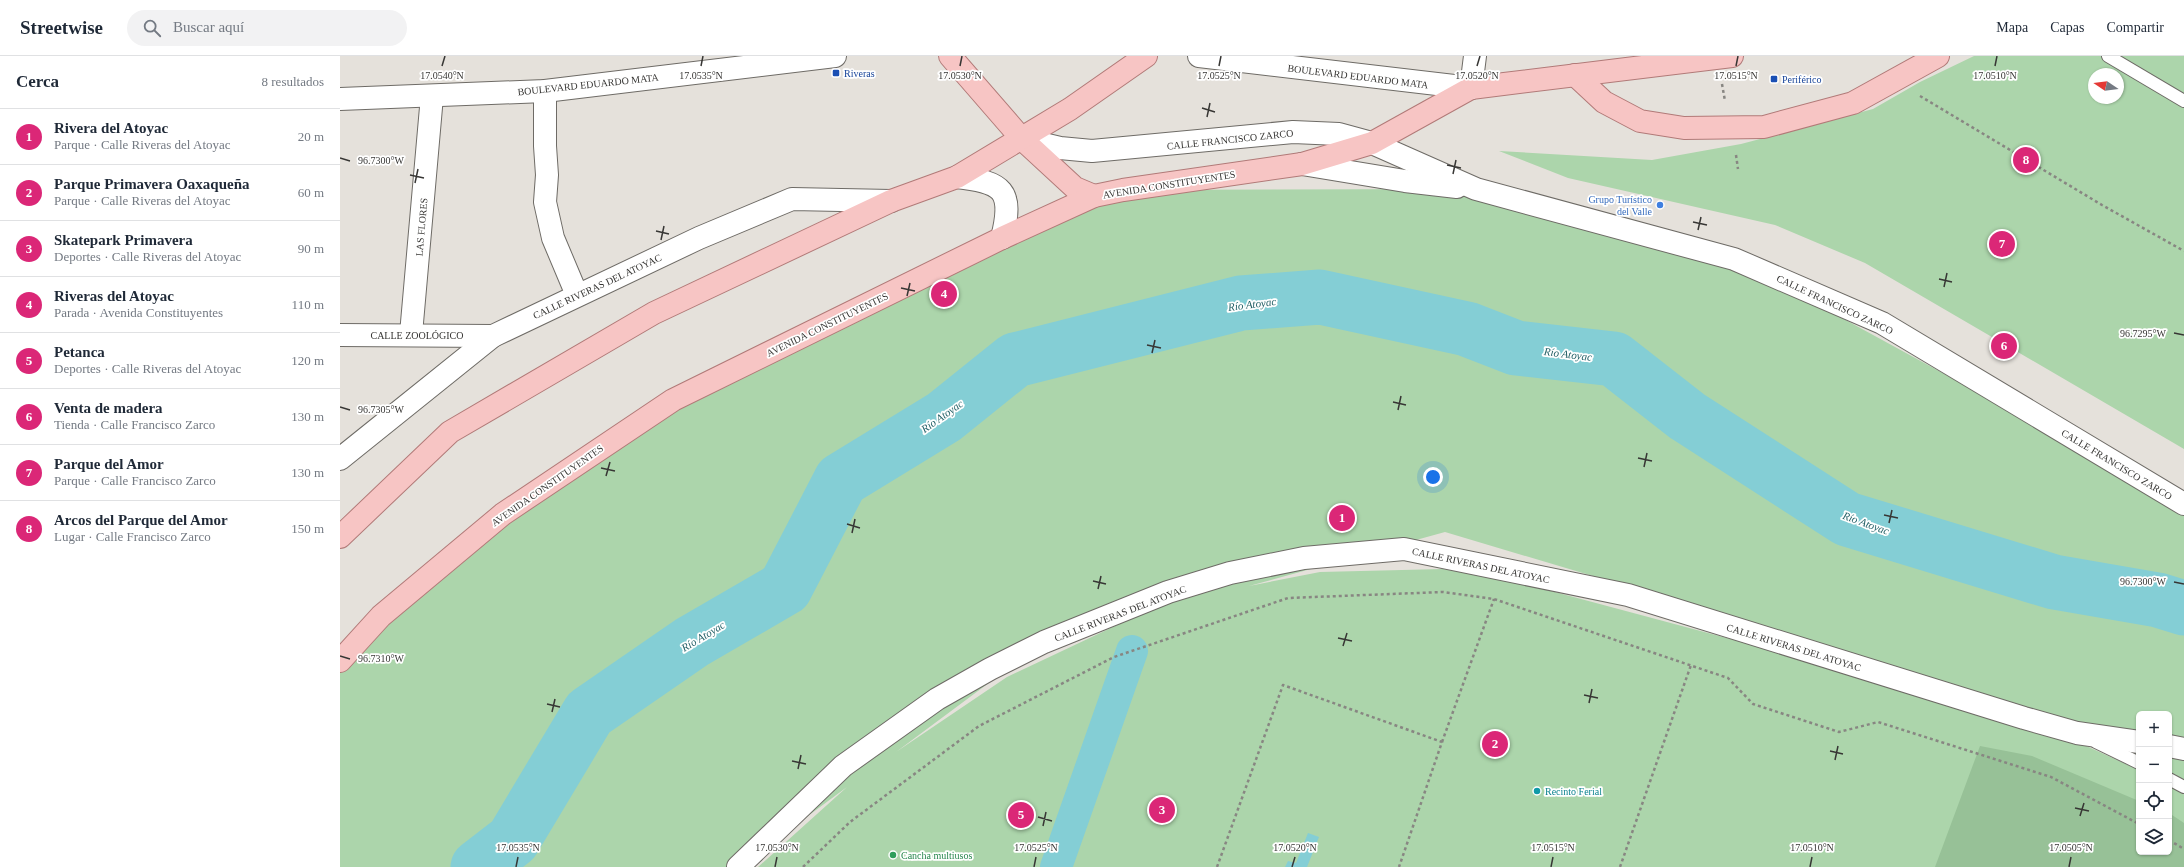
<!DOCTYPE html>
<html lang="es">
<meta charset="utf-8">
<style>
:root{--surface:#fff;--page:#f2f2f3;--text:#1f2937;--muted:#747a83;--line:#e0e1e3;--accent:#db2777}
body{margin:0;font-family:Georgia,serif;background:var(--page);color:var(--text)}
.controls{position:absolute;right:12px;bottom:12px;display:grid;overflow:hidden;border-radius:6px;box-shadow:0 1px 3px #0004}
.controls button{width:36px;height:36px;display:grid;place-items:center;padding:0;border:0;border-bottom:1px solid var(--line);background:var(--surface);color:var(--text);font:20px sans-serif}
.compass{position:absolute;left:1748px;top:12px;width:36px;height:36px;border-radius:50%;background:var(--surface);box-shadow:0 1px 3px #0004;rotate:283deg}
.you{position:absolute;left:1093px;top:421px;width:14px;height:14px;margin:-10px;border:3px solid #fff;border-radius:50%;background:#1a73e8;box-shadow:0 0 0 6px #1a73e833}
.badge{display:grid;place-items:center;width:26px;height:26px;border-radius:50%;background:var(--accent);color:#fff;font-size:13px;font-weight:700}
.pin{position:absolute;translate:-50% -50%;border:2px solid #fff;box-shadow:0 1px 4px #0006}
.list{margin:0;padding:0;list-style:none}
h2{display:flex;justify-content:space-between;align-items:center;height:52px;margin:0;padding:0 16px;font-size:17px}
h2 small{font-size:13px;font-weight:400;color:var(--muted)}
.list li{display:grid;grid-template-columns:26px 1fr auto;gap:12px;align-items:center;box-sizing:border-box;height:56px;padding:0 16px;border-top:1px solid var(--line)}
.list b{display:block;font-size:15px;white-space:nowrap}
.list p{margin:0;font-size:13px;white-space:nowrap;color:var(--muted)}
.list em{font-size:13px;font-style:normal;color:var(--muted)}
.icon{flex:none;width:22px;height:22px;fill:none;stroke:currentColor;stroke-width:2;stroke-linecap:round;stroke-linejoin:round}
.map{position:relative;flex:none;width:1844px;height:811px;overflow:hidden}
header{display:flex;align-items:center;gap:24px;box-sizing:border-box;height:56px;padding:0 20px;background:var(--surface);border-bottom:1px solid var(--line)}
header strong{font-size:19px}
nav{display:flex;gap:22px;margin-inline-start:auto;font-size:14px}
.search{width:280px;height:36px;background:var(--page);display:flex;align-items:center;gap:10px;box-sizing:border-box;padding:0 14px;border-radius:22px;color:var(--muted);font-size:15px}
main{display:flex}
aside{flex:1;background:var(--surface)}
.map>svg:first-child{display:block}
</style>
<header>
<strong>Streetwise</strong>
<div class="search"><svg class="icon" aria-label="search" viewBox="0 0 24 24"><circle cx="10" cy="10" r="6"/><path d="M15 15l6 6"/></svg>Buscar aquí</div>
<nav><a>Mapa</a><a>Capas</a><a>Compartir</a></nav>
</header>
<main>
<aside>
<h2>Cerca<small>8 resultados</small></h2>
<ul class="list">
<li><span class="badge">1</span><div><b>Rivera del Atoyac</b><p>Parque · Calle Riveras del Atoyac</p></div><em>20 m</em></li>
<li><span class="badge">2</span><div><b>Parque Primavera Oaxaqueña</b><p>Parque · Calle Riveras del Atoyac</p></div><em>60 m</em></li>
<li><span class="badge">3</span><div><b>Skatepark Primavera</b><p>Deportes · Calle Riveras del Atoyac</p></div><em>90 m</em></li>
<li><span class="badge">4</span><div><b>Riveras del Atoyac</b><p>Parada · Avenida Constituyentes</p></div><em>110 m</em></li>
<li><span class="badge">5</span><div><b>Petanca</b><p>Deportes · Calle Riveras del Atoyac</p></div><em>120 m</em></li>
<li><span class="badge">6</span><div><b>Venta de madera</b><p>Tienda · Calle Francisco Zarco</p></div><em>130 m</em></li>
<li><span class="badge">7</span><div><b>Parque del Amor</b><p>Parque · Calle Francisco Zarco</p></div><em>130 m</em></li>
<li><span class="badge">8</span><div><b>Arcos del Parque del Amor</b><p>Lugar · Calle Francisco Zarco</p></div><em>150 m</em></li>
</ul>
</aside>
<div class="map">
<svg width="1844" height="811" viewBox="0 0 1844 811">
<rect width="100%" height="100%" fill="#e5e1db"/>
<g fill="#acd5ab" fill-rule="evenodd">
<path d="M1634 0H1844V393L1525 207 1435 169 1228 122 1159 95 1312 104 1401 88 1533 53 1580 26ZM1754 18H1778V42H1754Z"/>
<path d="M1136 133 1394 203 1844 449V726L1829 720V658H1799V708L1696 667 1799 714V796H1829V728L1844 735V811H418L507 731 399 811H0V615L141 475 333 344 783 134ZM1105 476 1491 591 1678 660 1166 523 1103 513 980 516 909 530ZM792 562 667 621 556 696 704 586Z"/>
</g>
<path fill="#97c197" d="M1640 690 1692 700 1799 745V796H1829V757L1844 767V811H1595Z"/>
<path fill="#84ced5" d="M968 777 979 781 967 811H945L948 805 956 807Z"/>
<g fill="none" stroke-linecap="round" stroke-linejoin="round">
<path stroke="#84ced5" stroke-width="32" d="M716 811 792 595"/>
<path stroke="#84ced5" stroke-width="55" d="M138 811 173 784 249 657 352 586 445 532 501 424 604 361 675 304 901 247 980 241 1127 273 1176 292 1274 303 1347 360 1507 463 1714 526 1818 544 1844 552"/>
<g stroke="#6e6b66" stroke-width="14">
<g id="lane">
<path d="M1768 0 1844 45"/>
<path d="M1756 686 1799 707"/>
<path d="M1829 723 1844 731"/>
</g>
</g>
<g stroke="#6e6b66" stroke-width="24">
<g id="street">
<path d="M1131 32 1135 0"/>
<path d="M205 35V90L207 119 205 146 213 182 237 239"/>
<path d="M71 278 92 40"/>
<path d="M0 279 153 280"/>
<path d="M0 403 153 280 359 182 452 143 551 145"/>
</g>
</g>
<g stroke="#6e6b66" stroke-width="24">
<g id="secondary">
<path d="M859 0 1131 32"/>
<path d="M0 43 205 35 495 0"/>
<path d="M682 83 720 92 752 95 953 76 999 78 1032 87 1136 133 1394 203 1542 267 1844 448"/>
<path d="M962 108 1065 125 1117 131"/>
<path d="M617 121C663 126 674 134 662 182"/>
<path d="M1829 690 1844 693"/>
<path d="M398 811 503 710 597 643 650 613 704 586 828 536 890 517 964 502 1064 493 1288 539 1684 662 1737 677 1799 686"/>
</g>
</g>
<g stroke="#b17a78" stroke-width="24">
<g id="primary">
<path d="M610 0 682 83 735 132 754 140"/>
<path d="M1235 19 1264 46 1300 65 1344 72 1424 71 1513 47 1598 0"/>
<path d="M0 481 110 376 314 257 551 145 617 121 730 53 806 0"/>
<path d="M0 605 41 560 163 458 333 344 662 182 754 140 783 134 962 108 1032 87 1131 32 1392 0"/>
</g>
</g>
<g stroke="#888682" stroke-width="2.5" stroke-dasharray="3 3" stroke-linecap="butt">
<path d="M1382 28 1385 45"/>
<path d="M1580 40 1762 149 1844 195"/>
<path d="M1396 99 1398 113"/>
<path d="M1102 686 1154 543"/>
<path d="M1829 784 1844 793"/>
<path d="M463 811 510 766 639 670 774 601 948 542 1103 536 1154 543 1388 622 1413 648 1499 676 1538 666 1711 721 1799 768"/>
<path d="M877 811 943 629 1102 686 1059 811"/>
<path d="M1280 811 1351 609"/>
</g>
<use href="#lane" stroke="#fff" stroke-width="12"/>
<use href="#street" stroke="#fff" stroke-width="22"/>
<use href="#secondary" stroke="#fff" stroke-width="22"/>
<use href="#primary" stroke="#f7c5c4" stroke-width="22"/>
</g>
<path fill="none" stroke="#373634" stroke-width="1.5" d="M102 10 105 0M361 10 363 0M620 10 622 0M879 10 881 0M1137 10 1140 0M1396 10 1398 0M1655 10 1657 0M862 52 875 56M867 61 870 47M0 102 10 105M1107 109 1121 112M1113 118 1116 104M70 119 84 122M75 127 78 113M1353 166 1367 169M1358 174 1361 161M316 175 329 178M321 184 324 170M1599 223 1612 226M1604 231 1607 217M561 232 575 235M567 240 570 227M1834 277 1844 279M807 289 821 292M812 297 815 284M1053 346 1066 349M0 351 10 354M1058 354 1061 340M1298 402 1312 405M1304 411 1307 397M261 412 275 415M266 420 270 406M1544 459 1558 462M1549 467 1552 454M507 468 520 472M512 477 515 463M753 525 766 528M1834 526 1844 528M758 533 761 520M998 582 1012 585M1003 590 1007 577M0 600 10 603M1244 639 1258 642M1249 647 1252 633M207 648 220 651M212 656 215 643M1490 695 1503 698M1495 704 1498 690M452 705 466 708M458 713 461 699M1735 752 1749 755M1740 760 1744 747M698 761 712 765M703 770 706 756M176 811 178 801M435 811 437 801M694 811 696 801M952 811 955 801M1211 811 1213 801M1470 811 1472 801M1729 811 1731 801"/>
<g fill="#1a4fb4" stroke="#fff" stroke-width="1.5">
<rect x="492" y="13" width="8" height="8" rx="2"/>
<rect x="1430" y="19" width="8" height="8" rx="2"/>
</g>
<circle fill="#3f7fe0" stroke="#fff" stroke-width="1.5" cx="1320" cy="149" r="4"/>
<circle fill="#0f9aa8" stroke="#fff" stroke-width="1.5" cx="1197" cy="735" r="4"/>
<circle fill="#2e9e5b" stroke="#fff" stroke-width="1.5" cx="553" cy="799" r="4"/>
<g text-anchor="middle" stroke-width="3.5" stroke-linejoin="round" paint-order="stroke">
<g font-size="10" fill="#164399" stroke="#fff" text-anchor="start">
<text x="504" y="21">Riveras</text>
<text x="1442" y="27">Periférico</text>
</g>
<g font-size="10" fill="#373634" stroke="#fff">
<text transform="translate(1018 20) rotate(7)" y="4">BOULEVARD EDUARDO MATA</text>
<text transform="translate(248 28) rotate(-6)" y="4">BOULEVARD EDUARDO MATA</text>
<text transform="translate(890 83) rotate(-6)" y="4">CALLE FRANCISCO ZARCO</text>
<text transform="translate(829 128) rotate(-9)" y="4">AVENIDA CONSTITUYENTES</text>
<text transform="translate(81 171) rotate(-85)" y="4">LAS FLORES</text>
<text transform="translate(257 230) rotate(-25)" y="4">CALLE RIVERAS DEL ATOYAC</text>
<text transform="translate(1495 248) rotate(25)" y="4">CALLE FRANCISCO ZARCO</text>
<text transform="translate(487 268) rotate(-26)" y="4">AVENIDA CONSTITUYENTES</text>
<text x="77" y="283">CALLE ZOOLÓGICO</text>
<text transform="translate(1777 408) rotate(31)" y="4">CALLE FRANCISCO ZARCO</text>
<text transform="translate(207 429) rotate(-35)" y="4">AVENIDA CONSTITUYENTES</text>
<text transform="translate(1141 509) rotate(12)" y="4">CALLE RIVERAS DEL ATOYAC</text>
<text transform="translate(780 557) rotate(-21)" y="4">CALLE RIVERAS DEL ATOYAC</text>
<text transform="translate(1454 591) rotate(17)" y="4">CALLE RIVERAS DEL ATOYAC</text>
</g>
<g font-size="10" fill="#366cbe" stroke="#fff" text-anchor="end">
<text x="1312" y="147">Grupo Turístico<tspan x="1312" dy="12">del Valle</tspan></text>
</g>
<g font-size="10" fill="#0d838f" stroke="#fff" text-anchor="start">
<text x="1205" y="739">Recinto Ferial</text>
</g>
<g font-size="10" fill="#27864d" stroke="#fff" text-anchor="start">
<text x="561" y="803">Cancha multiusos</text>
</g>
<g font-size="11" font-style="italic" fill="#246167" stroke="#fff">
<text transform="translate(912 248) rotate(-7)" y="4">Río Atoyac</text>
<text transform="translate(1228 298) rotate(7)" y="4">Río Atoyac</text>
<text transform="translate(602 360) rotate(-35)" y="4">Río Atoyac</text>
<text transform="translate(1526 467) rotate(20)" y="4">Río Atoyac</text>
<text transform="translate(363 580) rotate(-31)" y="4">Río Atoyac</text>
</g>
</g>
<g font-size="10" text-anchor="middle" fill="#373634" stroke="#fff" stroke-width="3.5" stroke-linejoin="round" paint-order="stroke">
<text x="102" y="23">17.0540°N</text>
<text x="361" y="23">17.0535°N</text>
<text x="620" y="23">17.0530°N</text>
<text x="879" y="23">17.0525°N</text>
<text x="1137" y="23">17.0520°N</text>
<text x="1396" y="23">17.0515°N</text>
<text x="1655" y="23">17.0510°N</text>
<text x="41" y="108">96.7300°W</text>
<text x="1803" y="281">96.7295°W</text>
<text x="41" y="357">96.7305°W</text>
<text x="1803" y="529">96.7300°W</text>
<text x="41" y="606">96.7310°W</text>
<text x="178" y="795">17.0535°N</text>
<text x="437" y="795">17.0530°N</text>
<text x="696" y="795">17.0525°N</text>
<text x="955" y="795">17.0520°N</text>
<text x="1213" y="795">17.0515°N</text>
<text x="1472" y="795">17.0510°N</text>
<text x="1731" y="795">17.0505°N</text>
</g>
</svg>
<div class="controls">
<button>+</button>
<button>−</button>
<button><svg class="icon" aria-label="locate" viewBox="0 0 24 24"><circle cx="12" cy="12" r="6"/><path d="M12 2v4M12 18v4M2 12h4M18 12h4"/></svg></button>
<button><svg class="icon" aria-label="layers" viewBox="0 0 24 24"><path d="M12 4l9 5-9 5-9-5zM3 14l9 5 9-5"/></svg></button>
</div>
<svg class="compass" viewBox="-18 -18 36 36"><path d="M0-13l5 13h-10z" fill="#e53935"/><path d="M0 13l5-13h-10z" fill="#747a83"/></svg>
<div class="you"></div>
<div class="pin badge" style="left:1002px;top:462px">1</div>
<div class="pin badge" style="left:1155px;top:688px">2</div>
<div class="pin badge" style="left:822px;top:754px">3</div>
<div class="pin badge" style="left:604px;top:238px">4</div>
<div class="pin badge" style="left:681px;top:759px">5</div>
<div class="pin badge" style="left:1664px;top:290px">6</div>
<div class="pin badge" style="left:1662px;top:188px">7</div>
<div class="pin badge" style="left:1686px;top:104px">8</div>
</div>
</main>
